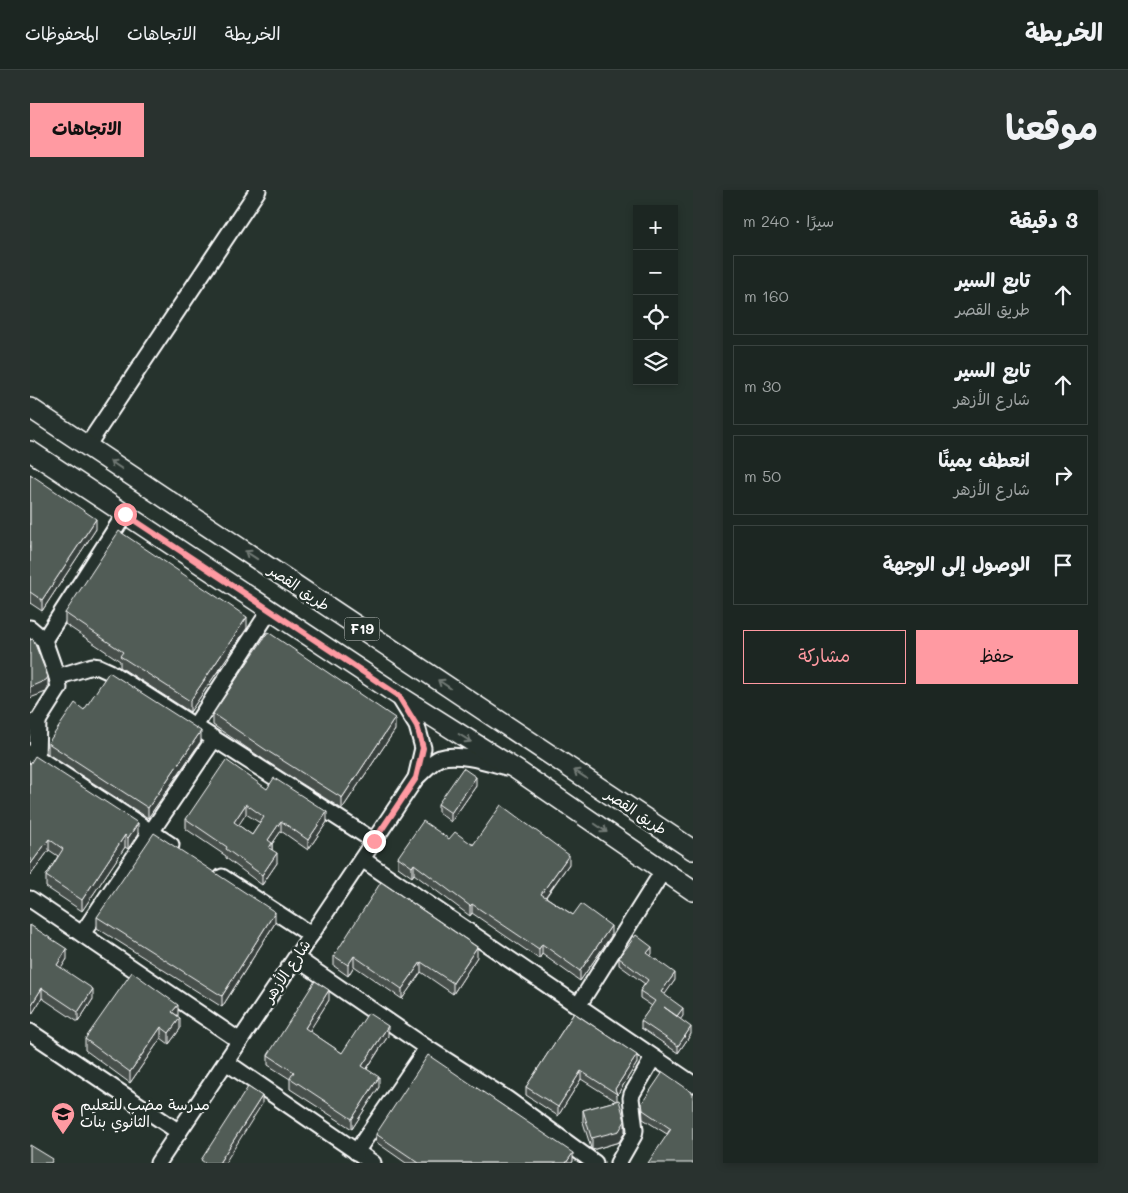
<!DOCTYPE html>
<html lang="ar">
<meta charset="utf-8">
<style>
:root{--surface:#1c2622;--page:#29322f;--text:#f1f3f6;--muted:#a0a5a5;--line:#3a4340;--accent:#ff9aa2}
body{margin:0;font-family:Mali,"Playpen Sans Arabic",sans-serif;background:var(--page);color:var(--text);direction:rtl}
.controls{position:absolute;right:15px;top:15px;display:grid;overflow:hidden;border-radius:0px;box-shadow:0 2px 8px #0003}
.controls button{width:45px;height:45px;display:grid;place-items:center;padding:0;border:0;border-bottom:1px solid var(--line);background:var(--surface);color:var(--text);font:25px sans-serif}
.stop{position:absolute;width:15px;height:15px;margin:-11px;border:4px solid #ff9aa2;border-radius:50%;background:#fff}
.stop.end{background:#ff9aa2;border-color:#fff;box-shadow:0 1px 5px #0008}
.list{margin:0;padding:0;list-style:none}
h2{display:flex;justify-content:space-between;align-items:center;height:65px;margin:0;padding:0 20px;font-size:21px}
h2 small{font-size:16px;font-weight:400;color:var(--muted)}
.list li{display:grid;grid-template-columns:32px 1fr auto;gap:15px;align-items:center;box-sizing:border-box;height:80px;margin:0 10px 10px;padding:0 10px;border:1px solid var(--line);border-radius:0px}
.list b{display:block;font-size:19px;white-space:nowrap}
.list p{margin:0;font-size:16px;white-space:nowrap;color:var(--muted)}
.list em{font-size:16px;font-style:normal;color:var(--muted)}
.actions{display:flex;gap:10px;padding:15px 20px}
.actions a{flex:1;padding:11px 0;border:1px solid var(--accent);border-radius:0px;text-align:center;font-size:18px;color:var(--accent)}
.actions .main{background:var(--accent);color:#111}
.icon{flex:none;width:28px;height:28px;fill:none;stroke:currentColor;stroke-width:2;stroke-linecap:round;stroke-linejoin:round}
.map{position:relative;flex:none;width:663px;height:973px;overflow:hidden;direction:ltr;border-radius:0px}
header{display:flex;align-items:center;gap:30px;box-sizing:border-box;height:70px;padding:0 25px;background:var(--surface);border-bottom:1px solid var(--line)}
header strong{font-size:24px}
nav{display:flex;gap:28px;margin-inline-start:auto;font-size:18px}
.intro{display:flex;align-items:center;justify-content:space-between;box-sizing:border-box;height:120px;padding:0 30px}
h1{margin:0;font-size:35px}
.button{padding:12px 22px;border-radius:0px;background:var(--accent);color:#111;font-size:18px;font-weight:700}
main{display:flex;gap:30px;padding:0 30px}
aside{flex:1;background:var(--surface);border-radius:0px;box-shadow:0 2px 8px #0003}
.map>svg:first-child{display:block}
</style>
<header>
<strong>الخريطة</strong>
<nav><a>الخريطة</a><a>الاتجاهات</a><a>المحفوظات</a></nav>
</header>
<div class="intro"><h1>موقعنا</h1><a class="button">الاتجاهات</a></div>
<main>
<aside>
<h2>3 دقيقة<small>سيرًا · 240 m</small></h2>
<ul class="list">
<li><svg class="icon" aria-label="ahead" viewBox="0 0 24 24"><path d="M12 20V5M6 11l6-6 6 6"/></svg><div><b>تابع السير</b><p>طريق القصر</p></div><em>160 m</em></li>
<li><svg class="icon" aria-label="ahead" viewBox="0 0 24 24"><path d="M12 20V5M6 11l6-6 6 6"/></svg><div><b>تابع السير</b><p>شارع الأزهر</p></div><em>30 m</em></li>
<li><svg class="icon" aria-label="right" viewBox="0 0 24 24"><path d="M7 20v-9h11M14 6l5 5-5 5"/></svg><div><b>انعطف يمينًا</b><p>شارع الأزهر</p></div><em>50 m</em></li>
<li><svg class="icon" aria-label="arrive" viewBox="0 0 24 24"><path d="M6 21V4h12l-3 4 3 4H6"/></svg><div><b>الوصول إلى الوجهة</b></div></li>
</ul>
<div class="actions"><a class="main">حفظ</a><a>مشاركة</a></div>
</aside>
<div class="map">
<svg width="663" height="973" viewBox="0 0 663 973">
<rect width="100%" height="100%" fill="#26332d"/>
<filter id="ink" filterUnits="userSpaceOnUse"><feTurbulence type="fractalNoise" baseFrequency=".02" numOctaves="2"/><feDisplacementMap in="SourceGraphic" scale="10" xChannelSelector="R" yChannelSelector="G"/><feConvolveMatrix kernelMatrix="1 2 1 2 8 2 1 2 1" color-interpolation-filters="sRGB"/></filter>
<g filter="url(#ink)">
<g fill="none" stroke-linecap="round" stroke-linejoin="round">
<g stroke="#fff" stroke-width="19">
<g id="minor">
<path d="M57 256 228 0"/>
<path d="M0 438 14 450 27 487 29 498 8 531 0 533"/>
<path d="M14 450 95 324"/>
<path d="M27 487 62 476 69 477 80 482 344 651"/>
<path d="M369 507 387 536 393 558 386 588"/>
<path d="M165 536 240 420"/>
<path d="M0 563 141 655"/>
<path d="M7 567 8 531"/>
<path d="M332 669 663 894"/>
<path d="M192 687 281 745"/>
<path d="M0 709 210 851"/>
<path d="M52 744 184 549"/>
<path d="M266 768 397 858 477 909 565 973"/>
<path d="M548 816 633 681"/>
<path d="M0 842 149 942"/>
<path d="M196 872 343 973"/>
<path d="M326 962 397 858"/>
<path d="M128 973 386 588C392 583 403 570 410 568 428 562 458 572 476 577"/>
<path d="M588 973 604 945 605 940 601 908 602 904 623 868"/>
</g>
</g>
<g stroke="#fff" stroke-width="22">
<g id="major">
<path d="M0 218 663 660"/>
<path d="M0 261 368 505 487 580 663 701"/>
</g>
</g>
<use href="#minor" stroke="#26332d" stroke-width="15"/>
<use href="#major" stroke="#26332d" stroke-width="19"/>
</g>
<g fill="#464f4b" stroke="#fff" fill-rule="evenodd">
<path d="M0 284 66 339 12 421 0 413Z"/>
<path d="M35 423 217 438 160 522 90 477V471L35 434Z"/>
<path d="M54 520 171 551 118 628 18 564V553Z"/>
<path d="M183 524 365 540 312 619 236 571 183 535Z"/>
<path d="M0 574 108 644 98 659 95 657 52 721 16 697V686L28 666 19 660 0 686Z"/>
<path d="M446 596 421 632 408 622V614Z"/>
<path d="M237 599 297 632 278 660 251 641 242 654V660L247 673 232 695 196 668V666L156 639V629ZM216 624 230 633 222 645 208 635Z"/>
<path d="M419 649 539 674 516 707 543 725 581 746 550 791 512 764 509 769 442 723 440 726 384 684 382 687 368 677V667Z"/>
<path d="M67 727 245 733 192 817 67 738Z"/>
<path d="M0 735 37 769 31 778 63 809 48 832 12 808 2 824 0 823Z"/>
<path d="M622 764 620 765 645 790 634 805 653 826 650 829 661 844 648 863 611 838V831L622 816 610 808V801L615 794 589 775V768Z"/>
<path d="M304 766 447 767 423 804 391 782 372 809 324 776 318 786 304 776Z"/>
<path d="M299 810 279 841 312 863 358 846 337 879 349 897 322 939 260 899V889L238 875V865Z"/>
<path d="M544 823 607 873 587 905V911L595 942 589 952 562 960 561 958 553 932V920L586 911 551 889 528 926 496 905V897Z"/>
<path d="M147 826 150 839 139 854 131 848 100 893 55 860V849Z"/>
<path d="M663 903 637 944 613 929 612 913Z"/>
<path d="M346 944 543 971 542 973H376L346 952Z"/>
</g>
<g fill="#39403d" stroke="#fff">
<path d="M66 329V339L12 421V410Z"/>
<path d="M217 427V438L160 522V511Z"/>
<path d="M18 487V498L16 502 0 508V497Z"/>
<path d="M365 528V540L312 619V608Z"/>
<path d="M171 541V551L118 628V618Z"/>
<path d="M446 587V596L421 632V623Z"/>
<path d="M216 614V624L204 642V632Z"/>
<path d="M297 622V632L278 660V650Z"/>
<path d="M251 631V641L242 654V663L239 658 238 650Z"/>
<path d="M108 633V644L98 659V648Z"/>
<path d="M95 645V657L52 721V710Z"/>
<path d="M19 649V660L0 686V675Z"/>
<path d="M247 663V673L232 695V685Z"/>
<path d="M539 665V674L511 713V704Z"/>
<path d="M384 674V684L382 687V677Z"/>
<path d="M442 714V723L440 726V716Z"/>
<path d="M245 722V733L192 817V806Z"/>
<path d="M581 736V746L550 791V781Z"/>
<path d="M512 754V764L509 769V759Z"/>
<path d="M447 757V767L423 804V793Z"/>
<path d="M622 757V764L617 770V763Z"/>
<path d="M37 759V769L27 785V775Z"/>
<path d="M324 766V776L318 786V775Z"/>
<path d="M391 772V782L372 809V799Z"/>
<path d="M645 783V790L631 810V802Z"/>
<path d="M12 798V808L2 824V814Z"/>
<path d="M63 799V809L48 832V822Z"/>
<path d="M299 800V810L275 848V838Z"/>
<path d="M148 815V826L142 822Z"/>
<path d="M653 818V826L647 834V826Z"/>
<path d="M150 828V839L139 854V843Z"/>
<path d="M358 836V846L332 886V876Z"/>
<path d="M131 837V848L100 893V882Z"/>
<path d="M661 837V844L648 863V856Z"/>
<path d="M607 865V873L587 905 585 899Z"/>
<path d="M551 881V889L528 926V917Z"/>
<path d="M349 887V897L322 939V929Z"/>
<path d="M232 906V914L195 973H189Z"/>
<path d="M595 931V942L589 952 562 960V948Z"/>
<path d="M543 963V971L542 973H536Z"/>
</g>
<g fill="#515c57" stroke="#fff" fill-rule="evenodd">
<path d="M0 284 66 329 12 410 0 402Z"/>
<path d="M89 341 217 427 160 511 90 466 93 462 35 423Z"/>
<path d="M238 442 365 528 312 608 236 560 183 524Z"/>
<path d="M3 449 18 487 16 490 0 497V450Z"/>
<path d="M79 482 171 541 118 618 18 553 45 513 54 520Z"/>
<path d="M5 566 108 633 98 648 95 645 52 710 16 686 33 659 19 649 0 675V574Z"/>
<path d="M196 570 237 599 244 588 297 622 278 650 251 631 238 650 242 653 239 658 247 663 232 685 196 659 197 657 156 629ZM216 614 234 627 222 645 204 632Z"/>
<path d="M433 578 446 587 421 623 408 614Z"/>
<path d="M471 615 539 665 511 704 543 725 551 714 581 736 550 781 512 754 509 759 442 714 440 716 384 674 382 677 368 667 393 631 419 649 425 642 443 655Z"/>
<path d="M124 643 245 722 192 806 67 727Z"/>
<path d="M351 692 447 757 423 793 391 772 372 799 324 766 318 775 304 766Z"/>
<path d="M0 735 37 759 27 775 63 799 48 822 12 798 2 814 0 813Z"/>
<path d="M606 745 622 757 617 763 645 783 631 802 653 818 647 826 634 817 661 837 648 856 611 831 625 811 610 801 618 790 589 768Z"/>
<path d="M102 782 148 815 142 822 150 828 139 843 131 837 100 882 55 849Z"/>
<path d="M285 791 299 800 275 838 312 863 338 823 358 836 332 876 349 887 322 929 260 888 264 882 238 865Z"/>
<path d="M544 823 607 865 585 899 587 904 551 881 528 917 496 897Z"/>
<path d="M398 865 543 963 536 973H389L346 944Z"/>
<path d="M633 882 663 903V973H618L641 939 613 920 612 913Z"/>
<path d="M218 897 232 906 189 973H175L171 970Z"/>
<path d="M589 910 595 931 589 941 562 948 561 947 553 920Z"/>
<path d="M0 955 23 969 21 973H0Z"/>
</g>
<defs><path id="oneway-shaft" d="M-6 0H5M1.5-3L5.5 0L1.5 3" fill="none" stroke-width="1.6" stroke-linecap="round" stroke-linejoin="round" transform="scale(1.25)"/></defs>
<g stroke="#727a76">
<use href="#oneway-shaft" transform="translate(86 275) rotate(-146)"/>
<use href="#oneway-shaft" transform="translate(221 365) rotate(-146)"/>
<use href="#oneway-shaft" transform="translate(414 494) rotate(-146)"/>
<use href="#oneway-shaft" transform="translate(435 548) rotate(32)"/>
<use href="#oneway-shaft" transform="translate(550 584) rotate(-146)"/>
<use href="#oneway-shaft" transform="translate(571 638) rotate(35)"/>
</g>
</g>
<g fill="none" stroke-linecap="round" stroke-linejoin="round" filter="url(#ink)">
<path stroke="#ff9aa2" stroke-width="6" d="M95 324 368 505 387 536 393 558 386 588 344 651"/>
</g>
<defs>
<g id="school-pin" transform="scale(1.25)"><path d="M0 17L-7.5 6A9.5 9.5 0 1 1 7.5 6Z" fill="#ff9aa2" stroke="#26332d"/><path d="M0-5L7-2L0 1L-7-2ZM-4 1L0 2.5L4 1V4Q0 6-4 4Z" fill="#111"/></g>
</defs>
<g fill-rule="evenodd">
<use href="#school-pin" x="33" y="924"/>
</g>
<g text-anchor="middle" stroke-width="5" stroke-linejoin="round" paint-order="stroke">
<rect fill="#26332d" stroke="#bec2c0" stroke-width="1" x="314.5" y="427.5" width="35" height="23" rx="4"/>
<g font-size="14" font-weight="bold" fill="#fff">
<text x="332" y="444">F19</text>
</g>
<g font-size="15" fill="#fff" stroke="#26332d">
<text transform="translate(269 398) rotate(34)" y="5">طريق القصر</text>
<text transform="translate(606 622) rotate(34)" y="5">طريق القصر</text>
<text transform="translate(257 781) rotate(-56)" y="5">شارع الأزهر</text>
</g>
<g font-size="15" fill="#fff" stroke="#26332d" text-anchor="start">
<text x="50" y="920">مدرسة مضب للتعليم<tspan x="50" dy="17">الثانوي بنات</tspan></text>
</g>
</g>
</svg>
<div class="controls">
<button>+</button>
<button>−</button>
<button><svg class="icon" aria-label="locate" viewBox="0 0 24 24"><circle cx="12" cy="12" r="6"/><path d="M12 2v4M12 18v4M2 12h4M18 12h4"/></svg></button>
<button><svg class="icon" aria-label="layers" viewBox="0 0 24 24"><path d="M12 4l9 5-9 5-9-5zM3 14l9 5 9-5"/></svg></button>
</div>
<div class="stop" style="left:95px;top:324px"></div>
<div class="stop end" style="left:344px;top:651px"></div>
</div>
</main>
